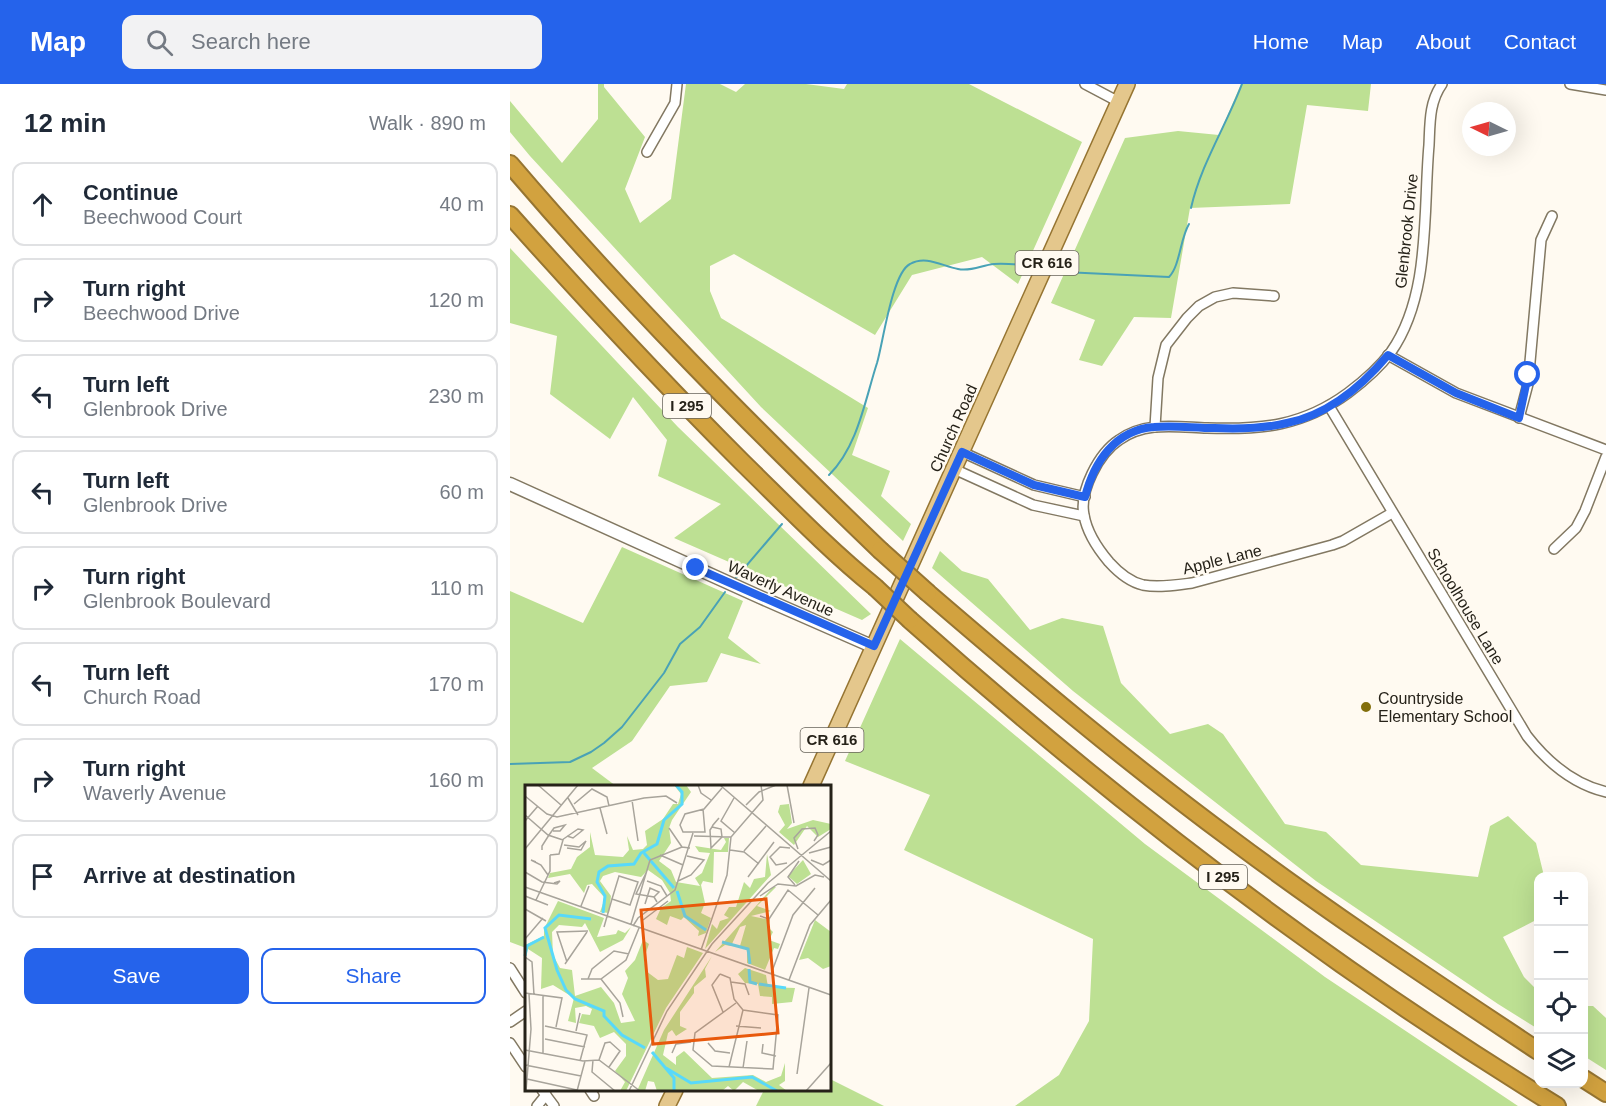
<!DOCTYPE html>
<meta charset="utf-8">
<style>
:root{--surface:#fff;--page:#f2f2f3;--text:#1f2937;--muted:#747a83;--line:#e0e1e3;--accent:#2563eb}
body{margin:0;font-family:Arial,sans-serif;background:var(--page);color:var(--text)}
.controls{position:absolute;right:18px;bottom:18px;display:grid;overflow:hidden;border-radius:12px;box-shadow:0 6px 24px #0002}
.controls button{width:54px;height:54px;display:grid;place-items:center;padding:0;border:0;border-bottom:2px solid var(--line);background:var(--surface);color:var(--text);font:30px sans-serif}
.compass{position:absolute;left:952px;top:18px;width:54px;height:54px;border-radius:50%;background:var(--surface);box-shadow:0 6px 24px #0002;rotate:275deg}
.stop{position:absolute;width:18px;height:18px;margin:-14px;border:4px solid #2563eb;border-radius:50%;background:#fff}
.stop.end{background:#2563eb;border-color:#fff;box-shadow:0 2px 6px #0008}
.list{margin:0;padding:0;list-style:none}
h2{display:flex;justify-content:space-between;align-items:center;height:78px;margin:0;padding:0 24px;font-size:26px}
h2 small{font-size:20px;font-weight:400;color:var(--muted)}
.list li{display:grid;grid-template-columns:39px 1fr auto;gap:18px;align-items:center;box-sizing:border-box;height:84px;margin:0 12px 12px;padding:0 12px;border:2px solid var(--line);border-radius:12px}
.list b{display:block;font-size:22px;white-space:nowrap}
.list p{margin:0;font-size:20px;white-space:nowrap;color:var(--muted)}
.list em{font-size:20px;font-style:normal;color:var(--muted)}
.actions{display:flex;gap:12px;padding:18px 24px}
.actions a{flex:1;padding:14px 0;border:2px solid var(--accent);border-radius:12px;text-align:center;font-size:21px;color:var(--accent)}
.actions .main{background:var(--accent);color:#fff}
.icon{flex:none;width:33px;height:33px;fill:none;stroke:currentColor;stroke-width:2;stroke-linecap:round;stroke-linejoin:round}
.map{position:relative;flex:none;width:1096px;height:1022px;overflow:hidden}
header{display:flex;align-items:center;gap:36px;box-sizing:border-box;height:84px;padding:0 30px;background:var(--accent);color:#fff}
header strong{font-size:28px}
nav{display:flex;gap:33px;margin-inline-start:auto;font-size:21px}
.search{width:420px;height:54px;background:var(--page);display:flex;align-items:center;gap:15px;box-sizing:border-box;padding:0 21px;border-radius:12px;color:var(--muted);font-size:22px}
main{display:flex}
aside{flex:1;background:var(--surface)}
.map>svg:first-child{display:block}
</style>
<header>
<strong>Map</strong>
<div class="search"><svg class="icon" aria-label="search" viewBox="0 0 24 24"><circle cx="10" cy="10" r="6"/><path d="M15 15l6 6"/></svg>Search here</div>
<nav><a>Home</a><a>Map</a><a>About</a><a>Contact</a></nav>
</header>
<main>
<aside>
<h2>12 min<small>Walk · 890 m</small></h2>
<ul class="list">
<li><svg class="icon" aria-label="ahead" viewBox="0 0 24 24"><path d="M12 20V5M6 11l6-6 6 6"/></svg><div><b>Continue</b><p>Beechwood Court</p></div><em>40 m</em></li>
<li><svg class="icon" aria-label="right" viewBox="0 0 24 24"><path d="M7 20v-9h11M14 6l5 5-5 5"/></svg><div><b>Turn right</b><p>Beechwood Drive</p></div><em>120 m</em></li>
<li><svg class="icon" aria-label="left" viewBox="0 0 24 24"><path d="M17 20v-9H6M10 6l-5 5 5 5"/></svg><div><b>Turn left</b><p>Glenbrook Drive</p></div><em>230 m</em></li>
<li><svg class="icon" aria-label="left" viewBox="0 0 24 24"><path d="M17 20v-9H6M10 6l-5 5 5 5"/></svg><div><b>Turn left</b><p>Glenbrook Drive</p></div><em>60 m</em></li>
<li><svg class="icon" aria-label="right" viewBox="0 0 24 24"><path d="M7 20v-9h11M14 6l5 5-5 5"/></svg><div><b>Turn right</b><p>Glenbrook Boulevard</p></div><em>110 m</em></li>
<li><svg class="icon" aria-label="left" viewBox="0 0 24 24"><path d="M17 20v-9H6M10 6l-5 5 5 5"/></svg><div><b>Turn left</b><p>Church Road</p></div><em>170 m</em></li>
<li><svg class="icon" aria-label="right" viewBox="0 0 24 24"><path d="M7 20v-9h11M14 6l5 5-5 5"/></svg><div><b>Turn right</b><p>Waverly Avenue</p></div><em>160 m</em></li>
<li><svg class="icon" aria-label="arrive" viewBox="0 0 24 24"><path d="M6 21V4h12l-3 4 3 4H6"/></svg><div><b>Arrive at destination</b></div></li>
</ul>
<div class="actions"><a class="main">Save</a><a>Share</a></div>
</aside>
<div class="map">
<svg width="1096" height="1022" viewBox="0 0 1096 1022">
<rect width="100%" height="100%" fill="#fffaf1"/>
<g fill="#bde093">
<path d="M88 0H94V3L135 53 115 105 130 139 161 115 176 0H210L226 8 235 0H296L334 5 337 0H459L572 58 508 200 472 173 402 191 365 251 224 170 200 182V207L211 234 358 324 342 371 380 387 371 412 401 440 393 457 251 323 20 72 0 48V17L52 79 88 35Z"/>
<path d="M731 0H861L858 27 797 21 780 120 680 124 661 234 624 233 592 282 569 276 585 236 541 219 615 54 668 47 709 51Z"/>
<path d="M0 164 168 343 361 530 352 536 164 454 211 420 148 392 157 356 123 313 100 355 40 310 47 252 0 239Z"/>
<path d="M112 463 233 517 218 554 251 580 211 569 197 598 160 602 122 657 82 684 106 702H16V864L0 858V507L73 539Z"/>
<path d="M430 467 452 487 478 495 520 546 552 534 593 542 611 599 660 650 698 640 713 650 775 740 816 748 851 781 968 793 980 742 998 732 1026 759 1034 792H1028V835L993 853 1014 893 1028 907V945L988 920 806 797 563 607 422 484Z"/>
<path d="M390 555 635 760 815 893 1008 1022H505L549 991 579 937 583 855 394 766 420 711 335 677Z"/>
<path d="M1074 922H1083L1096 934V986L1074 972Z"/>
<path d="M320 995 374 1022H246L254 1006H320Z"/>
</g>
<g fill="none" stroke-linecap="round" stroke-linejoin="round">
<g stroke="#49a2b6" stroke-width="2">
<path d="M681 124C691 80 716 42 732 0"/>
<path d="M554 188 659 193C670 182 670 155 679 140"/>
<path d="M319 391C348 362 355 316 367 279 373 259 382 189 400 180 416 171 432 182 448 185 461 188 472 181 484 180 498 179 512 181 525 182"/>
<path d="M225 495 272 440"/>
<path d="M0 680 60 678 81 668 94 659 112 643 154 589 170 560 190 543 215 508"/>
</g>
<g stroke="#827862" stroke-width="12">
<g id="minor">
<path d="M575 0 609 18"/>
<path d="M1060 0 1096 6"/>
<path d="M137 68 165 19 167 0"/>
<path d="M878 271 946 309 1096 366"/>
<path d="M819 322 1017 652C1038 679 1063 700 1096 708"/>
<path d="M1009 334 1018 300 1031 156 1042 132"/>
<path d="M645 343 648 294 656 261 677 234 689 222 705 213 723 209 764 212"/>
<path d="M452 368 524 401 575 413"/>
<path d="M444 385 523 421 574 432"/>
<path d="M882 429 833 457 822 461 682 499C667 501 649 504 633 501 620 498 608 488 599 478 588 465 577 449 574 431 569 407 589 369 609 356 635 337 667 343 697 344 752 346 793 342 838 309 854 297 869 284 881 268 921 211 913 128 919 61 920 40 919 18 932 0"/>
<path d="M1044 465 1066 444 1075 427 1096 373"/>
<path d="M0 884 16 909"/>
<path d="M0 938 16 927"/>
<path d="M0 959 16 983"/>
<path d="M32 1006 44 1022"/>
<path d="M80 1006 84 1012"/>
<path d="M27 1022 36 1011"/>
</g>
</g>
<g stroke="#827862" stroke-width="15">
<path id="tertiary" d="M0 400 250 513 364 563"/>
</g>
<g stroke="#967532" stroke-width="18">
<g id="primary">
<path d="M301 702 617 0"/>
<path d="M157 1022 165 1006"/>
</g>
</g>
<g stroke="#967532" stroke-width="20">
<g id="motorway">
<path d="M0 80C116 216 241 342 370 466"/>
<path d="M0 131C75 215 152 298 232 378 275 420 318 465 365 503"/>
<path d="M418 509C518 595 619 680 725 758 824 832 926 899 1028 967"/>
<path d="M400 536C601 715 817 881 1047 1022"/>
<path d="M1074 995 1096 1009"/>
</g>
</g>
<use href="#minor" stroke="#fff" stroke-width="9"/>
<use href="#tertiary" stroke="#fff" stroke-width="12"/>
<use href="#primary" stroke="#e4c78c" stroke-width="15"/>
<use href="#motorway" stroke="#d2a23f" stroke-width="16"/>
<g stroke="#967532" stroke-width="20" stroke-linecap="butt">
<g id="motorway-bridge">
<path d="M370 466 418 509"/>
<path d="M365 503 400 536"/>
</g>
</g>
<use href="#motorway-bridge" stroke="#d2a23f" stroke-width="16"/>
</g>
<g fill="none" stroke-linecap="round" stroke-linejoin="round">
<path stroke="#2563eb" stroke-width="8" d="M186 484 364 562 452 368 524 401 575 413C584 378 605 346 644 343 664 341 684 344 704 344 728 345 753 345 777 339 817 331 852 302 878 271L946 309 1009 334 1018 291"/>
</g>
<circle fill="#826e0b" stroke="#fffaf1" stroke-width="2" cx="856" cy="623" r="6"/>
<g text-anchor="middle" stroke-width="5" stroke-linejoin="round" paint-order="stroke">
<g fill="#fffaf1" stroke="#67635a" stroke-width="1.5">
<rect x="505.5" y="167" width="63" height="24" rx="4.5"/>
<rect x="153" y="310" width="48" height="24" rx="4.5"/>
<rect x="290.5" y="644" width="63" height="24" rx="4.5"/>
<rect x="689" y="781" width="48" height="24" rx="4.5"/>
</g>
<g font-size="15" font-weight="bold" fill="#262219">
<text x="537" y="184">CR 616</text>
<text x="177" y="327">I 295</text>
<text x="322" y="661">CR 616</text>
<text x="713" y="798">I 295</text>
</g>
<g font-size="16" fill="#262219" stroke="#fffaf1">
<text transform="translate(896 147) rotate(-84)" y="6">Glenbrook Drive</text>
<text transform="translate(443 344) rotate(-66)" y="6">Church Road</text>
<text transform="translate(712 475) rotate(-14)" y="6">Apple Lane</text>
<text transform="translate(271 504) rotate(24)" y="6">Waverly Avenue</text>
<text transform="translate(956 522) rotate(59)" y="6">Schoolhouse Lane</text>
</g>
<g font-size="16" fill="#262219" stroke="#fffaf1" text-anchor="start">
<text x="868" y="620">Countryside<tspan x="868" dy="18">Elementary School</tspan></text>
</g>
</g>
<g transform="translate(15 701)">
<rect width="306" height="306" fill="#fffaf1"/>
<path d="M149 0H161L166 7 147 35 144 43 146 58 134 76 146 85 151 97 175 101 170 93 177 88 185 68 174 67 170 61 196 65 201 57 199 53H204L203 67H189L188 98 178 96 176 100 180 118 176 128 186 133 181 148 173 151 174 146 159 132 156 135 145 131 142 140 131 134 136 123 146 116 145 108 137 95 123 85 116 92 90 87 78 91 75 96 86 111 84 128 75 127 80 113 67 99 62 100 59 108 45 89 23 93 25 88 46 84 52 72 65 62V47L70 70 98 72 104 65 102 51 108 65 118 64 122 60 120 46 138 34 148 19H153L156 9ZM264 19 267 38 262 44 288 35 306 39V44L293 52 282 41 269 60 254 47 260 40 253 27 255 20ZM242 69 246 90 180 164 187 139 192 144 195 136 204 133 199 130 204 122H211L219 97 225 103 229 94 240 92ZM278 75 286 89 272 99 263 91ZM248 102H251L232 121 246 126 226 131 245 135 243 142 248 147 244 155 255 159 253 164 249 163 240 185 222 178V165L215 161 221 140 215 142 206 161 200 160 190 167ZM33 116 79 133 72 152 91 149 93 145 100 148 106 142 98 155 75 167 60 138 57 142 34 140 27 147 28 170 35 183 47 185 50 211 76 202 89 218 96 238 110 236 97 209 103 193 100 186 110 175 118 155 124 159 119 173 121 186 133 195 143 194 152 170 159 173 162 162 178 168 141 223 101 306H95L100 297 90 286 101 271V259L89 247 75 253 69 241 54 238 57 229 65 230 67 224 61 221 50 223 51 238 43 236 49 213 28 200 16 204 17 173 3 164 0 173V160L19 151V144ZM290 135 306 147V181L298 184 283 173 274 175ZM187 171 180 184 181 192 169 202V208L155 227V241L162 244 151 251 147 245 143 248 138 270 151 280V272L159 266 187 293 228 290 241 297 256 291 260 278V296L254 300 262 306H234L218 297 209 306 203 301 197 306H132L129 297 123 296 120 306H112L139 245ZM220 183 241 190 243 202 270 203 267 217 247 219V212L235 211 233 199 220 198 213 189Z" fill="#bde093"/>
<path fill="none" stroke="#58d9fa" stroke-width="3" d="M119 68 149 103M152 106 160 131 181 145M78 128 80 111 72 97 74 87 83 81 109 79 116 68 132 59 139 35 157 19V7L151 0M66 134 34 130 20 143 32 185 41 205 50 214 79 226V231L97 250 120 263M197 157 223 164 225 179M0 171 2 161 19 152M224 184 225 197 232 199M234 199 261 203M127 267 149 293V306M141 283 166 298 227 292 252 306"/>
<path fill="none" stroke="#a8a49b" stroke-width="1.5" d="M13 0 36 20M173 0 176 8 186 15M195 0 306 96M262 0 269 38M0 11 22 29 32 32 119 13 141 11 152 18M43 13 53 30M209 13 196 36 210 48M107 15 113 56M49 19 67 4 82 12 84 21M221 20 234 7 251 0M75 23 82 49M178 24 180 47H158L155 40 160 29 179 24 197 3M0 30 23 50 38 55 34 69 25 70M0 36 13 21M187 42 196 44 197 52 186 63 185 45 187 42 188 40 194 33M144 43 157 62 165 63M169 51 206 52M37 55 53 44 58 45 48 53 42 51M39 60 54 62 61 56 56 65 42 63M0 64 53 0M273 64 269 53 277 44 290 43 293 50 289 56M17 65V61L24 50 29 43 40 40 35 46H28M205 65 219 67 234 79M219 66 241 41M284 68 306 62M135 70 158 80M286 75 298 80 306 75M11 77 6 75 16 80 23 90M262 78 251 80 245 72 255 62 265 63M0 87 17 97 32 99 35 96 29 98M121 88 111 109 129 112 132 117M223 92 249 57M122 96 136 101 142 111M153 96 166 90 179 75 162 71M270 100 263 92 274 76M0 102 306 210M0 111 23 120M235 111 253 99 271 101 290 90 299 92M11 115 25 86V70M120 119 125 103 134 107 129 112M56 121 64 101M0 124 21 136M235 131 244 134 263 105 293 130M118 135 143 116M106 139 125 75 157 62M108 141 113 133 150 105 168 48M79 142 87 114 105 120 113 97 94 91 87 114M0 154 18 133M176 165 202 90 206 52 238 15 236 0M0 172 7 177 9 210M42 177 32 147 63 146M40 179 62 147M195 189 205 193 209 214 218 225 253 230 248 284 187 281 168 265 170 248 211 218M195 189 187 200 198 227M246 189 268 130 290 103M56 194H76L101 175 114 143M63 194 67 184 89 166 104 169M76 194 95 218 98 232M264 195 285 140 306 115M206 197 220 199 224 210M0 208 37 213 31 242M18 211V268M20 241 62 250 55 276M211 241 236 243M51 246 55 228M20 254 60 262M183 258 190 266 205 268M238 259 237 268 251 271M0 265 58 276 74 275 115 306M147 268 151 259 166 257M68 275 67 287 90 306M74 275 80 258 85 257 95 266 84 282M0 280 56 291M204 282 218 225M218 283 222 256M272 289 284 203M2 294 52 305M1 306 6 244 4 209M52 306 60 276M104 306 142 226 187 159 243 98 306 46M281 306 306 278"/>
<path fill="#e8590c" fill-opacity="0.15" stroke="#e8590c" stroke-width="3" d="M241 114 253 248 128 259 116 125Z"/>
<rect width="306" height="306" fill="none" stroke="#262219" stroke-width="3"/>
</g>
</svg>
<div class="controls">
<button>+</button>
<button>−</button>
<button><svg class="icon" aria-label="locate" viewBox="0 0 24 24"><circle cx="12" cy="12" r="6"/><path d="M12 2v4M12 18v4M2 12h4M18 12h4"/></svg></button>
<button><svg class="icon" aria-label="layers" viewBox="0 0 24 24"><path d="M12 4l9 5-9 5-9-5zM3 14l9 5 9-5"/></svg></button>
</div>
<svg class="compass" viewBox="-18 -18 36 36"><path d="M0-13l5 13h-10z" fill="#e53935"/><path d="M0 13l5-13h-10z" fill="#747a83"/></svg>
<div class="stop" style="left:1018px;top:291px"></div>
<div class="stop end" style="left:186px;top:484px"></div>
</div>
</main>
